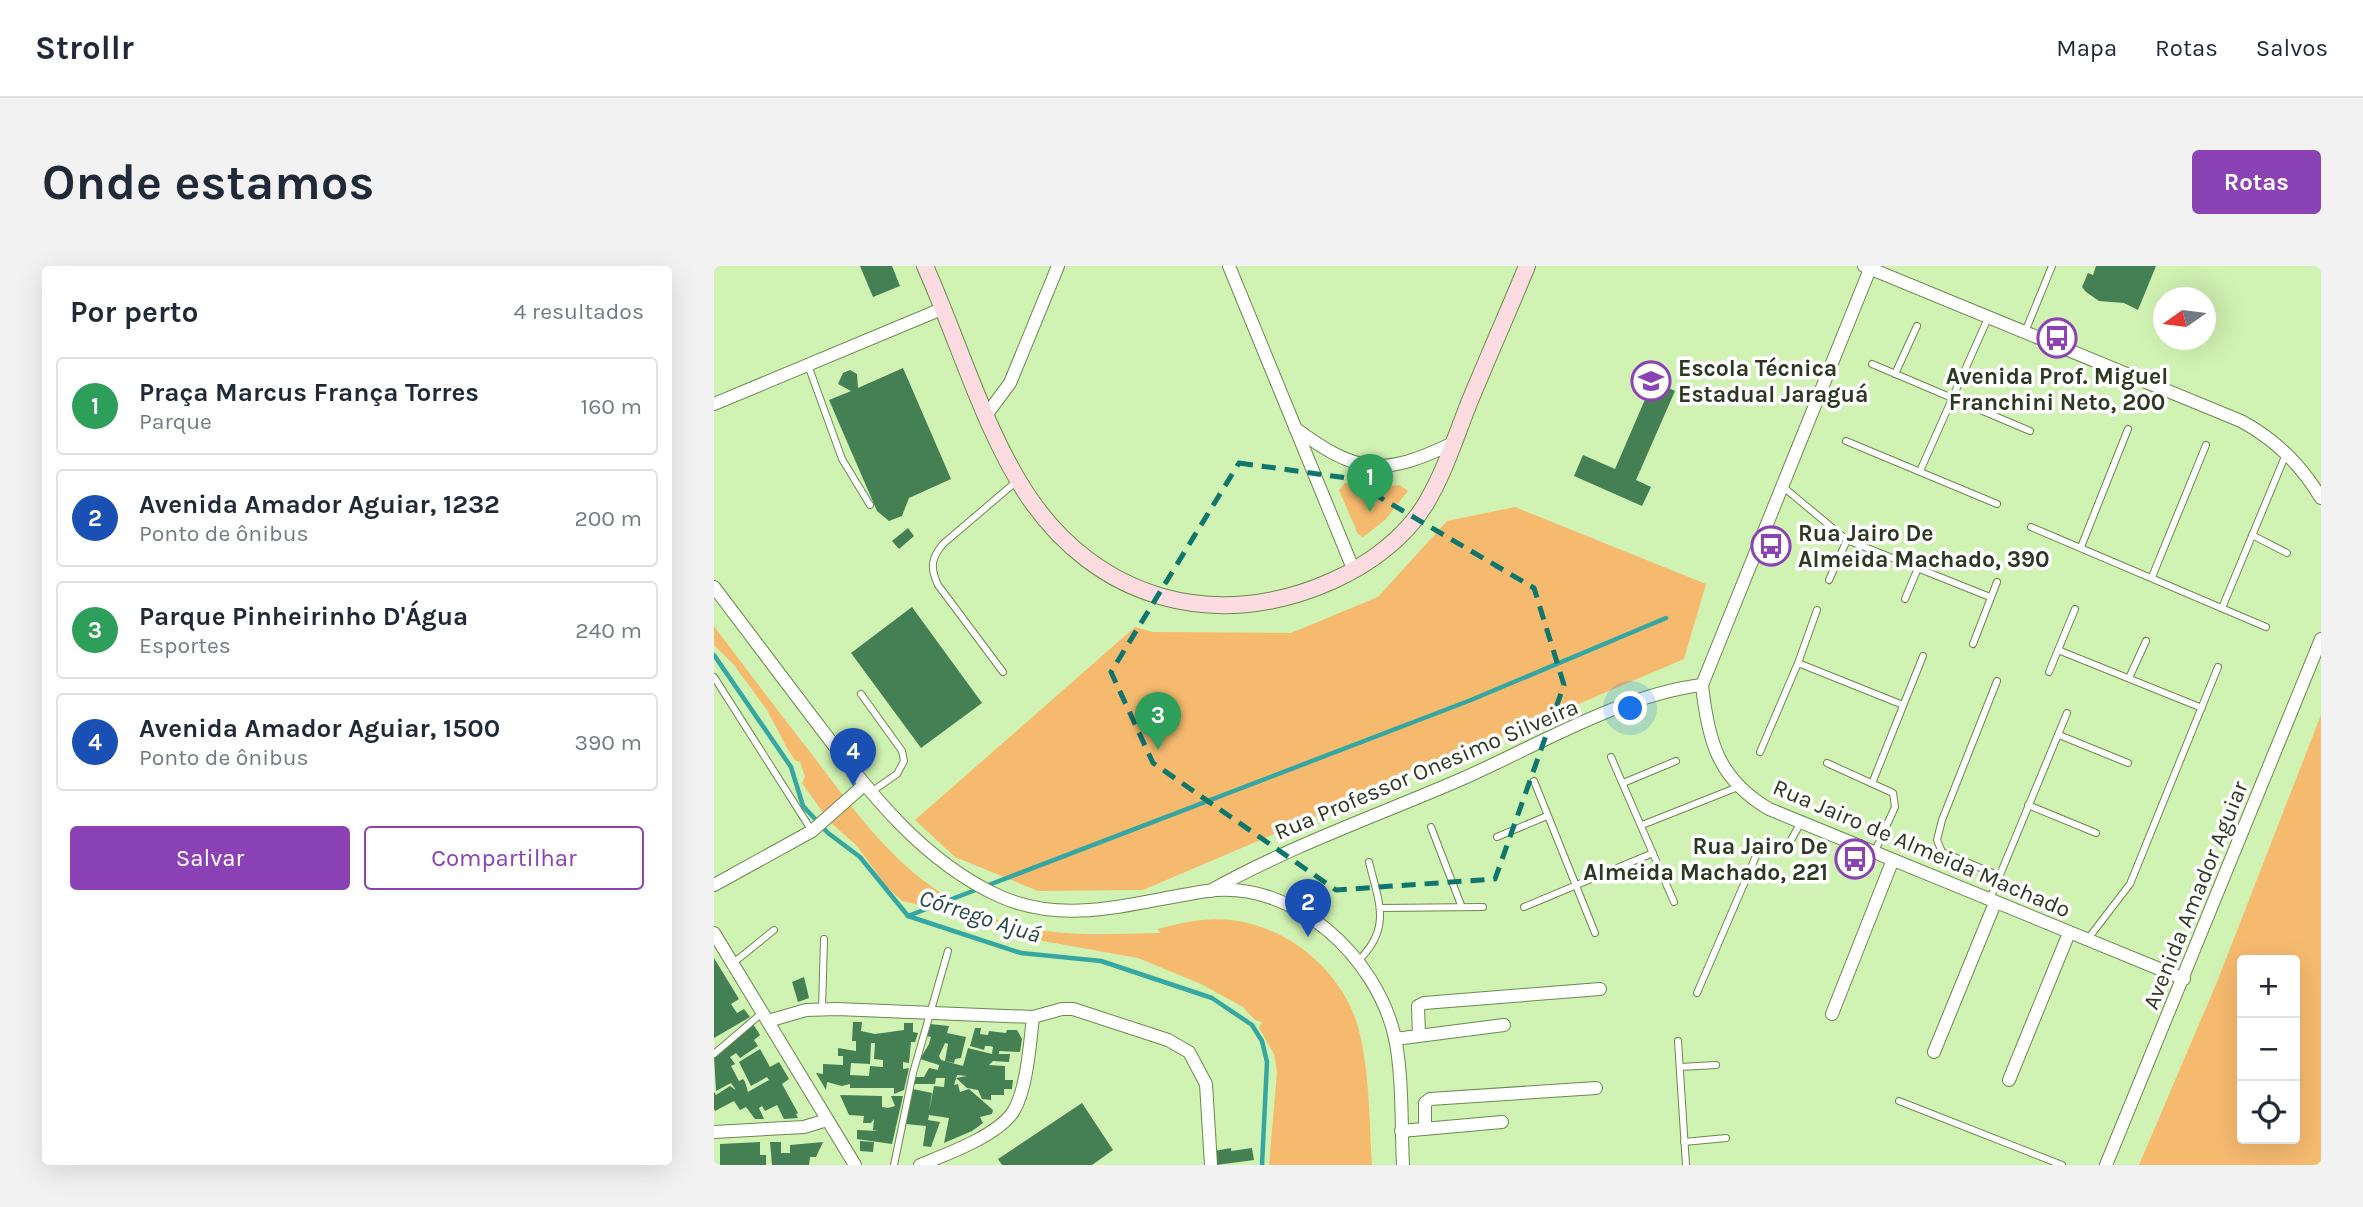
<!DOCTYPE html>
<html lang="pt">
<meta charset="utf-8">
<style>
:root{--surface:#fff;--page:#f2f2f3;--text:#1f2937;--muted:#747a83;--line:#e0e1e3;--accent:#8a42b4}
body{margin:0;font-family:Karla,sans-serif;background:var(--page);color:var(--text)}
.controls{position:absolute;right:21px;bottom:21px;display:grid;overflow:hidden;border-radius:7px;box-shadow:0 7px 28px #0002}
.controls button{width:63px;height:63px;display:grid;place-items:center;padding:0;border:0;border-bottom:2px solid var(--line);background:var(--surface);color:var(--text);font:35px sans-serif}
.compass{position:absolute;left:1439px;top:21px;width:63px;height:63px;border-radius:50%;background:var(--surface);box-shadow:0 7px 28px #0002;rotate:256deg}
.you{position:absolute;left:917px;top:443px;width:24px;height:24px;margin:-18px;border:5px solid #fff;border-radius:50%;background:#1a73e8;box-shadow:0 0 0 10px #1a73e833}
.badge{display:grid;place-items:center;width:46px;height:46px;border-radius:50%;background:var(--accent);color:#fff;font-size:23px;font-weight:700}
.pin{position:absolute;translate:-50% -58px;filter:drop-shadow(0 2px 4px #0008)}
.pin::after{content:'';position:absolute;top:37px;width:24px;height:21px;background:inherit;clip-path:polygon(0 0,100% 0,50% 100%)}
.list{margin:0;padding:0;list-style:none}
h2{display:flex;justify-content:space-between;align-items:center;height:91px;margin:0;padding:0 28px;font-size:30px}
h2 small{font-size:23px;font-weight:400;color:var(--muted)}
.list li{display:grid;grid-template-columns:46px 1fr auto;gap:21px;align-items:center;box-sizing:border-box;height:98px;margin:0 14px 14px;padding:0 14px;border:2px solid var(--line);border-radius:7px}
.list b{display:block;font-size:26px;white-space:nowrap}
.list p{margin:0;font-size:23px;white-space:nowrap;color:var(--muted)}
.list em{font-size:23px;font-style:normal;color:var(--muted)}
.actions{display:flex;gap:14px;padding:21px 28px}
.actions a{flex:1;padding:16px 0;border:2px solid var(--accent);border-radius:7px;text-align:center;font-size:24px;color:var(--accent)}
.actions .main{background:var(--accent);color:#fff}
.icon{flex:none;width:38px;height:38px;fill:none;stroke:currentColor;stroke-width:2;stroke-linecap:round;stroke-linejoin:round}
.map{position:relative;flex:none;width:1607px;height:899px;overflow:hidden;border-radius:7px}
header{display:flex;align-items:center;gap:42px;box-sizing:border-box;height:98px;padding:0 35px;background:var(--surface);border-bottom:2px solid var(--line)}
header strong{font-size:33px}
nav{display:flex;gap:38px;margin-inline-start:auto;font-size:24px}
.intro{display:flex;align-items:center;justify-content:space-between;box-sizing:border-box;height:168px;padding:0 42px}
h1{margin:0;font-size:49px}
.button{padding:18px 32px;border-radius:7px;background:var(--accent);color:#fff;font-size:24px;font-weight:700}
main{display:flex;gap:42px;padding:0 42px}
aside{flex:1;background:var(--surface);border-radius:7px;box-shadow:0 7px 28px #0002}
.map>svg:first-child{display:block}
</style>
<header>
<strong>Strollr</strong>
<nav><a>Mapa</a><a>Rotas</a><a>Salvos</a></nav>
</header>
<div class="intro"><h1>Onde estamos</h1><a class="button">Rotas</a></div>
<main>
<aside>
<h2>Por perto<small>4 resultados</small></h2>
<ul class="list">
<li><span class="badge" style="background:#2e9e5b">1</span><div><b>Praça Marcus França Torres</b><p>Parque</p></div><em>160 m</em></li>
<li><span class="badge" style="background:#1a4fb4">2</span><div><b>Avenida Amador Aguiar, 1232</b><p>Ponto de ônibus</p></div><em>200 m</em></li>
<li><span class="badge" style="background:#2e9e5b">3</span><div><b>Parque Pinheirinho D'Água</b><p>Esportes</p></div><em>240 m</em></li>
<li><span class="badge" style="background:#1a4fb4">4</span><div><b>Avenida Amador Aguiar, 1500</b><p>Ponto de ônibus</p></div><em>390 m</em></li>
</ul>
<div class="actions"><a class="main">Salvar</a><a>Compartilhar</a></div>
</aside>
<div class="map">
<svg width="1607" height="899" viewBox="0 0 1607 899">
<rect width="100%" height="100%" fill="#d0f2b2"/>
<g fill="#f6ba6f" fill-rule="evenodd">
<path d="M631 217 660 221 686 219 694 225 671 254 649 271 644 268 625 224Z"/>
<path d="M801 241 992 318 970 393 429 624 324 625 241 591 201 554 421 361 439 366 577 367 664 331 733 255Z"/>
<path d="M0 360C33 404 66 448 100 491 155 564 201 630 294 657 344 672 395 668 447 667L443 663C467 657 491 651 517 654 574 660 629 706 644 761 656 805 655 854 658 899H555L563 806 560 788 545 762 548 756 541 754 529 741 487 718 424 692 329 675 300 660 188 635 172 620 143 580 115 555 88 517 91 511 86 496 81 494 74 484 53 444 20 399 0 379Z"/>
<path d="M1607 449V899H1425L1503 716ZM1581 694V873H1528V694Z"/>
</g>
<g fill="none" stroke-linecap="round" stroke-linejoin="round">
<g stroke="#35a7a2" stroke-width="4.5">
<path d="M0 389 77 501 89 540 114 567 146 591 194 650 307 687 387 695 498 732 538 759 548 775 553 796 548 899"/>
<path d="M272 620 757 434 952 352"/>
<path d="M194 650 264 623"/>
</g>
</g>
<g fill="#458055" fill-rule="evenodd">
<path d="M146 0H178L186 20 159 31Z"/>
<path d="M1382 0H1442L1424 44 1410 37 1385 35 1372 26 1368 21 1374 7 1379 9Z"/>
<path d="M189 102 237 213 195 232 188 250 175 255 163 245 115 134 137 125 124 118 129 107 136 104 143 108 144 122Z"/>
<path d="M939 115 961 125 922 214 937 221 928 240 860 210 869 189 901 203Z"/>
<path d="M194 262 200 270 185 283 178 275Z"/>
<path d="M198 341 268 437 207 482 137 387Z"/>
<path d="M0 692 25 733 17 738 23 747 30 743 36 751 0 772Z"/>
<path d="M90 711 95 732 84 736 78 716Z"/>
<path d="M139 756H148L147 765 161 768 190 764V757H199V766L204 767 201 776H197L195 797 189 796V803L195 802 190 824 180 828V822H136V818L128 820 113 816 112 824 102 807 109 808V798L129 799V790H124V782L142 785V775H138ZM157 777H161L160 793 169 794V801L156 800 155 810 136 809 137 797 156 798Z"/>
<path d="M39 758 46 769 40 774 44 780 26 792 22 787 16 791 21 798 17 800 25 815 29 813 31 816 34 826 55 814 53 811 37 820 25 796 46 783 56 801 65 796 75 813 68 818 84 847 82 848 84 852 70 853 63 839 51 845 48 840 45 842 50 853H41L32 841 26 844 20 835 1 845 0 843V826L2 829 16 820 22 824 17 817 2 825 0 791Z"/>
<path d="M216 758 235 760 233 767 252 771 247 792 241 793 240 797 231 795 234 778 231 777 225 790 227 794 249 800 254 782 278 788 279 781 276 780H271L270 784 256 780 261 762H267L266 768 274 769 275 765 292 767 293 764H303L308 773 306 786 285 785V788H296L295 796 279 795 275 799 291 800V814H299L298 823H290V829H277V834L268 833 264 824 253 822 242 812 253 810 243 809 240 819 244 818 246 826 255 823 279 844 278 848 266 851 269 857 258 865 230 877 235 852 215 849 214 854 226 856 217 881 209 880 212 860 192 858 199 823 218 827 215 846 220 820 230 821 231 812H222L221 818H200L202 811H210L215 802 224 804 225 799 206 793 215 778 217 771 213 770Z"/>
<path d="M126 829 168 830V841L174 842 181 840 177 830H189L178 878 143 873V864L164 865 159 864 160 853 157 857H149L150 850 135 849Z"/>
<path d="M368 837 399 884 378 899H288L284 893Z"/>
<path d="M146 875 160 876 159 886 146 885Z"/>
<path d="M46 876V889H52V899H6V878Z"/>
<path d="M56 876H67V894V887H76V879L109 876 102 891H96L95 899H58Z"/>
<path d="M517 882V885L538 882 540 894 502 899 500 885Z"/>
</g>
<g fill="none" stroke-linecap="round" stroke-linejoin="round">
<g stroke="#6b8a4e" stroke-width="8">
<g id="lane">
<path d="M1311 66 1338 0"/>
<path d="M1158 98 1316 165"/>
<path d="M94 99 128 193 156 239"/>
<path d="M1181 108 1203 60"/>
<path d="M1132 175 1283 238"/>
<path d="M1206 205 1274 52"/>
<path d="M1068 220 1133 274 1276 331"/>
<path d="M1317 261 1552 361"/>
<path d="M1538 269 1573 287"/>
<path d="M1367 281 1414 163"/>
<path d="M1438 311 1492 179"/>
<path d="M1115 314 1133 274"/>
<path d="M1191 333 1204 302"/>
<path d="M1508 342 1572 188"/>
<path d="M1259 378 1283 316"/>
<path d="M1344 384 1488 442"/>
<path d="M1084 397 1103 344"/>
<path d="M289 406 224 319C216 302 217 292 229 278L304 214"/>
<path d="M1335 406 1361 343"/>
<path d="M0 411 98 565"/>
<path d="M1415 412 1432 375"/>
<path d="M1283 415 1228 554 1223 574 1228 586 1286 610"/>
<path d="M147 428 188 485 190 495 183 508 157 526"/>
<path d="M1345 469 1414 497"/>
<path d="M1046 486 1084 397 1189 439"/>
<path d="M897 491 960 636"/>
<path d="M1113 497 1179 527 1181 541 1161 585"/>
<path d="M820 515 881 667"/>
<path d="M1159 515 1209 390"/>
<path d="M909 517 962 495"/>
<path d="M1314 539 1382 567"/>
<path d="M928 559 1024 521"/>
<path d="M717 561 747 639"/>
<path d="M783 571 833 550"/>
<path d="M1276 633 1353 447"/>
<path d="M810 641 939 587"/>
<path d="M667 642 769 641"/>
<path d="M1373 674 1416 618 1504 401"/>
<path d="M644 695C678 662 665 637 655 596"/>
<path d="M18 698 60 664"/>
<path d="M983 727 1042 590 1047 585 1076 576 1087 556"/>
<path d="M108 743 110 673"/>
<path d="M964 775 972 899"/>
<path d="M0 788 48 747"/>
<path d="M966 801 1002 799"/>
<path d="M1185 835 1348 899"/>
<path d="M970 876 1012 872"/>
<path d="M180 899 199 807 234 685"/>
</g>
</g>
<g stroke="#6b8a4e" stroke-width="14">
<g id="street">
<path d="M515 0 640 305"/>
<path d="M1150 0 1527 155C1562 174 1586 198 1607 232"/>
<path d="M1156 3 988 419C994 475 1004 513 1055 543L1470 713"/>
<path d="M0 138 230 42"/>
<path d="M273 148 296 117 344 0"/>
<path d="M581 162C643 208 669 211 739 177"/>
<path d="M0 321C33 365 66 408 99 452 151 520 204 593 285 630 354 661 423 635 493 625 580 613 663 691 681 772 689 811 687 859 689 899"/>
<path d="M0 619 98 565 150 519"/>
<path d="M496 625C578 579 665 549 750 512 822 480 910 428 988 419"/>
<path d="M0 667 141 899"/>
<path d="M1118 748 1178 596"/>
<path d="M54 755 92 744 123 743 319 751 348 743H359L454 774 475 786 492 818 497 899"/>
<path d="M705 770 704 740 710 737 886 723"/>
<path d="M681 773 790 759"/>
<path d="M1220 786 1281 637"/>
<path d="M1295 814 1355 667"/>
<path d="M711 863V837L716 833 882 822"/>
<path d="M687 865 788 856"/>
<path d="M0 866 90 861 113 854"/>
<path d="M206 899C233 888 283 870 299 846 313 824 316 777 319 751"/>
<path d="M1392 899 1607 373"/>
</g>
</g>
<g stroke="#6b8a4e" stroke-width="18">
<path id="secondary" d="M211 0C243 71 270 163 312 227 382 334 502 367 618 315 654 299 690 273 711 239 730 208 742 170 755 137 774 91 794 46 813 0"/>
</g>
<use href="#lane" stroke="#fff" stroke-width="6"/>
<use href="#street" stroke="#fff" stroke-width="12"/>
<use href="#secondary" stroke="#fcdce1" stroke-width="16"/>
</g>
<path fill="none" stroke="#0f766e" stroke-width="5" stroke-dasharray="14 9" stroke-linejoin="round" d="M525 197 633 212 820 322 850 419 781 613 622 624 439 497 397 406Z"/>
<defs>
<g id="bus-ring" transform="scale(2.0125)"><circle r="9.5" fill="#fff" stroke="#8a42b4" stroke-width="1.5"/><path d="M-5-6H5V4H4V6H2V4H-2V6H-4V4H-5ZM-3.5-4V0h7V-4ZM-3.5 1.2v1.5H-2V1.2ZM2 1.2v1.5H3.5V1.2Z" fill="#8a42b4"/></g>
<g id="university-ring" transform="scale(2.0125)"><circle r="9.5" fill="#fff" stroke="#8a42b4" stroke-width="1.5"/><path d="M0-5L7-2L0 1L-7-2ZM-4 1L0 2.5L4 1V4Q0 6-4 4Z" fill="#8a42b4"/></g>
</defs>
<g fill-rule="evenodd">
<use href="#bus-ring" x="1343" y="72"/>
<use href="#university-ring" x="937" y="115"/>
<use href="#bus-ring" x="1057" y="280"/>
<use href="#bus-ring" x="1141" y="593"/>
</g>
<g text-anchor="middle" stroke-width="7" stroke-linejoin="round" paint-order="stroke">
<g font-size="23" font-weight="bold" fill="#2c3920" stroke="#fff" text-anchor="start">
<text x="964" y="110">Escola Técnica<tspan x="964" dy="26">Estadual Jaraguá</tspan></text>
<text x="1343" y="118" text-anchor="middle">Avenida Prof. Miguel<tspan x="1343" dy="26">Franchini Neto, 200</tspan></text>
<text x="1084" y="275">Rua Jairo De<tspan x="1084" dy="26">Almeida Machado, 390</tspan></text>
<text x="1114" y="588" text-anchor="end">Rua Jairo De<tspan x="1114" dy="26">Almeida Machado, 221</tspan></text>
</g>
<g font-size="23" fill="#2c3920" stroke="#fff">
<text transform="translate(712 503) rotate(-23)" y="8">Rua Professor Onesimo Silveira</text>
<text transform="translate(1208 582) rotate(23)" y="8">Rua Jairo de Almeida Machado</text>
<text transform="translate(1481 629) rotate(-68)" y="8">Avenida Amador Aguiar</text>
</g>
<g font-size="24" font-style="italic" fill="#274846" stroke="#fff">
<text transform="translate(266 650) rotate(18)" y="8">Córrego Ajuá</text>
</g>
</g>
</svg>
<div class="controls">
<button>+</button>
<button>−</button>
<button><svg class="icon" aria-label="locate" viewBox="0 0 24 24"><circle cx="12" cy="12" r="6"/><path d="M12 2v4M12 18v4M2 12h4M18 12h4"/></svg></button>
</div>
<svg class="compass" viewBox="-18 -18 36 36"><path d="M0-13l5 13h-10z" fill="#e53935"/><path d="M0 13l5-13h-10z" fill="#747a83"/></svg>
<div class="you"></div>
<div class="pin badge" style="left:656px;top:246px;background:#2e9e5b">1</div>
<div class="pin badge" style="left:594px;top:671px;background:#1a4fb4">2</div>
<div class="pin badge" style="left:444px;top:484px;background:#2e9e5b">3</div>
<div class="pin badge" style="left:139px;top:520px;background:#1a4fb4">4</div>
</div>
</main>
